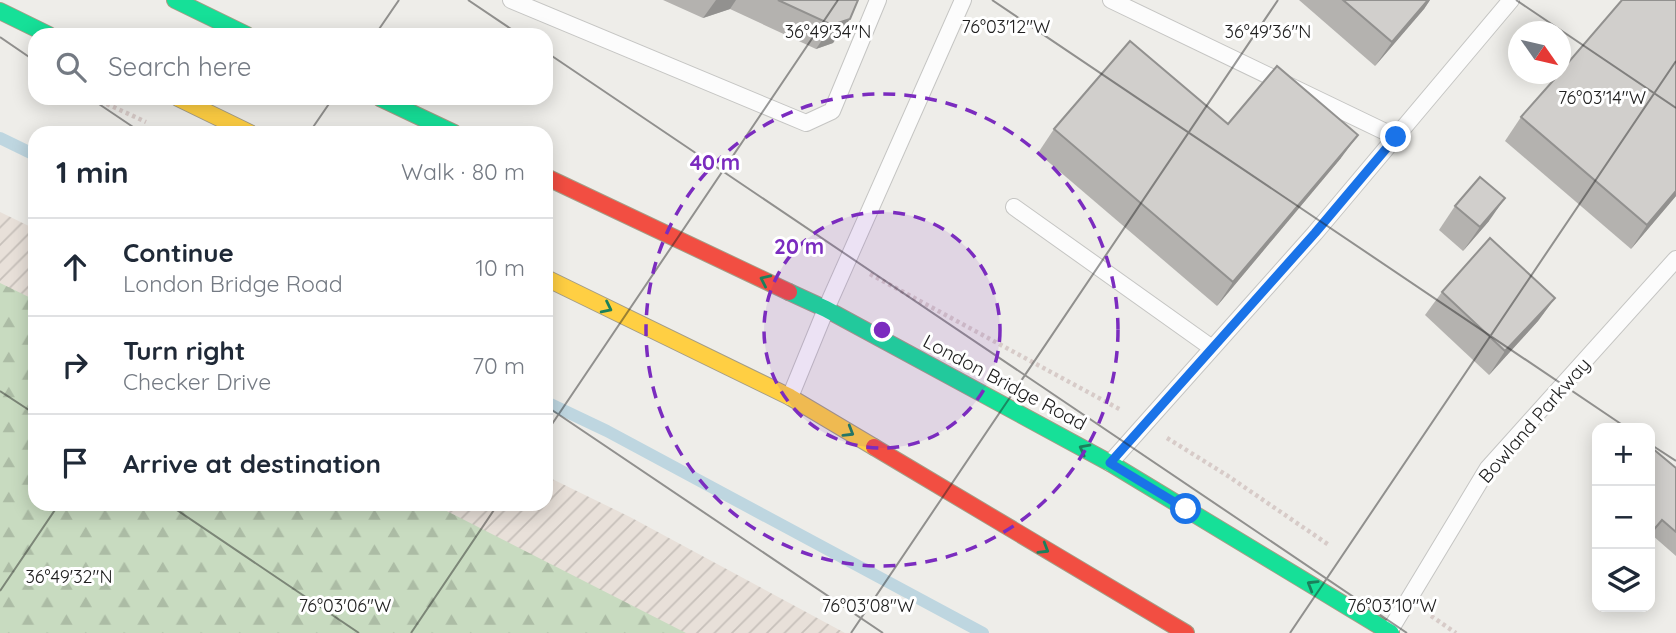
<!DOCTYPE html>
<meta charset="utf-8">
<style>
:root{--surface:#fff;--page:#f6f6f7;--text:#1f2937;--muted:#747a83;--line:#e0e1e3}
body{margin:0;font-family:Quicksand,sans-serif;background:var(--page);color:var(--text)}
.controls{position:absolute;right:21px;bottom:21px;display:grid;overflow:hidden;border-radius:14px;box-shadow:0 4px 18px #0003}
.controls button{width:63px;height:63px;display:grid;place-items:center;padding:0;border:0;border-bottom:2px solid var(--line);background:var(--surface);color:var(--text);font:35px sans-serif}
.compass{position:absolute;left:1508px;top:21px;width:63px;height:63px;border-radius:50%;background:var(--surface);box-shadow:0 4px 18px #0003;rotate:124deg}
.stop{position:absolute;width:21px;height:21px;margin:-16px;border:5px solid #1a73e8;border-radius:50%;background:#fff}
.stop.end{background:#1a73e8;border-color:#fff;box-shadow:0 2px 7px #0008}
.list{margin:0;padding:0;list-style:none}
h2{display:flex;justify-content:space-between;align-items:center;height:91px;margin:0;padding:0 28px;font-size:30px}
h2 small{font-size:23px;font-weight:400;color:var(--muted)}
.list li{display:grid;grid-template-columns:46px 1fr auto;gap:21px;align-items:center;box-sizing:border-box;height:98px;padding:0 28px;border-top:2px solid var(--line)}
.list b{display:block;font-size:26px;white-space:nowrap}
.list p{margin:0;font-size:23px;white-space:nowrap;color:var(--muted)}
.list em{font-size:23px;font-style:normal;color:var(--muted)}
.icon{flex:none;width:38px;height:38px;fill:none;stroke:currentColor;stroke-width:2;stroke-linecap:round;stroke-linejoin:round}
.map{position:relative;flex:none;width:1676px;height:633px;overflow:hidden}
.search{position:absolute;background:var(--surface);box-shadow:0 4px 18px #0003;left:28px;top:28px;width:525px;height:77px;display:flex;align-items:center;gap:18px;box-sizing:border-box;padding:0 24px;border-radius:21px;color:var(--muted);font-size:26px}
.panel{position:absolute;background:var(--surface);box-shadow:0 4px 18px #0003;left:28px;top:126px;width:525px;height:385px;border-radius:21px}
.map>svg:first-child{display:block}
</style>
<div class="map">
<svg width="1676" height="633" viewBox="0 0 1676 633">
<defs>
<pattern id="military-furrows" width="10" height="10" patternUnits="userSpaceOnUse" patternTransform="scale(1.75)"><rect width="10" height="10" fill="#e8e0d9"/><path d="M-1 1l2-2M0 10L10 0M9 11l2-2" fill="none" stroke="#c7c0ba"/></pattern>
<pattern id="forest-firs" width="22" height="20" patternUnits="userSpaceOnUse" patternTransform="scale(1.75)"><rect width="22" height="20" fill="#c8dbc0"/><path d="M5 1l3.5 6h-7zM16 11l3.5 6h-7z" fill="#acbca5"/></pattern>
</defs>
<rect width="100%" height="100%" fill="#eeede9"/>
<path fill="url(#military-furrows)" d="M0 212 35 229V504H546V476L630 517 845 633H0Z"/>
<path fill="url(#forest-firs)" d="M0 283 35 300V504H433L686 633H0Z"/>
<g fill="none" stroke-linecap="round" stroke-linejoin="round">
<g stroke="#bed6e0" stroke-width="12">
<path d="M0 138 35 155"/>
<path d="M546 402 607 431 983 633"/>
</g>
<g stroke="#c5c5c3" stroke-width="18">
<g id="lane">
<path d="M511 0 806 123 832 111 878 0"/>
<path d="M1111 0 1396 137"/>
<path d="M1014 207 1212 348"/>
<path d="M790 397 826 309 963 0"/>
<path d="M1110 463 1315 233 1511 0"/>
<path d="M1389 632 1488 468 1676 259"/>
</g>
</g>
<g stroke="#a49d86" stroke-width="18">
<g id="fast">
<path d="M175 0 247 35"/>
<path d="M0 11 49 35"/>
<path d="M380 98 454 133"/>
<path d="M789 292 826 309 1110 463 1391 633"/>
</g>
</g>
<g stroke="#a49d86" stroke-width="18">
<g id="slow">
<path d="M178 98 250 133"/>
<path d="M546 278 790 397 874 447"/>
</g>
</g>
<g stroke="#a49d86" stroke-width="18">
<g id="jam">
<path d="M546 177 789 292"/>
<path d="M874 447 1186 633"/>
</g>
</g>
<g stroke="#d7cbc8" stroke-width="4.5" stroke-dasharray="3.5 3.5" stroke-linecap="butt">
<path d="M94 98 146 122"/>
<path d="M870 274 1121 410"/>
<path d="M1167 438 1228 476 1329 545"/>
<path d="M1431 616 1456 633"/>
</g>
<use href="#lane" stroke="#fcfcfc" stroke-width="16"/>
<use href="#fast" stroke="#16e098" stroke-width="16"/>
<use href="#slow" stroke="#ffcf43" stroke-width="16"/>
<use href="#jam" stroke="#f24e42" stroke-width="16"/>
</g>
<g fill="#b4b2af">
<path d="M663 0H858L833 43 816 49 730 9 703 18Z"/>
<path d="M1299 0H1430L1424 9 1375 66Z"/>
<path d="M1521 117 1676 196 1631 249 1505 141Z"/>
<path d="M1228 124 1341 158 1217 306 1038 153 1054 129Z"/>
<path d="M1455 206 1489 221 1463 251 1439 230Z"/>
<path d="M1442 292 1555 298 1538 321 1489 375 1425 315Z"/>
<path d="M1650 450 1676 468V556L1652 535 1650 538Z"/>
</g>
<g fill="#92918f">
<path d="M716 0H736L730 9 703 18Z"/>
<path d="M1428 0H1430L1424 9 1375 66 1392 42Z"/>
<path d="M850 19 833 43 816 49 832 25Z"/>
<path d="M1358 135 1341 158 1217 306 1233 282Z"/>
<path d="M1676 191V196L1631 249 1647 225Z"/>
<path d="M1505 198 1489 221 1463 251 1480 227Z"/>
<path d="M1555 298 1538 321 1489 375 1505 351Z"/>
</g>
<g fill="#d1cfcc" stroke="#92918f" stroke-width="2">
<path d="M778 0H858L850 19 832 25Z"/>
<path d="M1343 0H1428L1392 42Z"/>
<path d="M1622 0H1676V191L1647 225 1521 117 1559 74H1560V72Z"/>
<path d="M1130 41 1228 124 1277 66 1358 135 1233 282 1054 129Z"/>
<path d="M1480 177 1505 198 1480 227 1455 206Z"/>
<path d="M1490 238 1555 298 1505 351 1442 292Z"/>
<path d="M1652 448 1676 468V532L1662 520 1651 533 1650 532V450Z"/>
</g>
<defs><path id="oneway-chevron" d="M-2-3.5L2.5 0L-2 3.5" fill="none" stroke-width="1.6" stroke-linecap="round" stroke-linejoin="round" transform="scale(1.75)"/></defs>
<g stroke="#1b805c">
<use href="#oneway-chevron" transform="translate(765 280) rotate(-155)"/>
<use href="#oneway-chevron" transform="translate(607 308) rotate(26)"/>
<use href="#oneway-chevron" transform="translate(849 432) rotate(31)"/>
<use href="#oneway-chevron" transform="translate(1084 449) rotate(-152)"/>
<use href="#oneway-chevron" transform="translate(1044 549) rotate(31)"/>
<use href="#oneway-chevron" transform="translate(1312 585) rotate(-149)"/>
</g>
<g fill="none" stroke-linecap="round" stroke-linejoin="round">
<path stroke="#1a73e8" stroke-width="9" d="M1186 509 1110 463 1315 233 1396 137"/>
</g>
<path fill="none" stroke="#202020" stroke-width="2" stroke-opacity="0.45" d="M468 0 520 35M992 0 1627 428M1516 0 1676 108M375 35 399 0M0 37 35 61M546 52 1407 633M90 98 142 133M309 133 333 98M0 391 35 414M546 406 883 633M546 433 838 0M1650 444 1676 461M168 504 359 633M0 591 59 504M411 633 498 504M851 633 1278 0M1290 633 1676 61"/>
<circle cx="882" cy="330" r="118" fill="#7b2cbf" fill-opacity=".12"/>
<g fill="none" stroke="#7b2cbf" stroke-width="3.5" stroke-dasharray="12 9">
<circle cx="882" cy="330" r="118"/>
<circle cx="882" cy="330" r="236"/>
</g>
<g text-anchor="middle" stroke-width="6" stroke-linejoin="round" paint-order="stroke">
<g font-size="19" fill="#202020" stroke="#fff">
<text transform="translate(1005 382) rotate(28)" y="7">London Bridge Road</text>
<text transform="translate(1534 420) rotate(-49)" y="7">Bowland Parkway</text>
</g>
</g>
<g font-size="18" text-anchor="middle" fill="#202020" stroke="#fff" stroke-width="6" stroke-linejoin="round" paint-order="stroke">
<text x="1006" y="33">76°03'12"W</text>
<text x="828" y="38">36°49'34"N</text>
<text x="1268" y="38">36°49'36"N</text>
<text x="1602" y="104">76°03'14"W</text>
<text x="69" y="583">36°49'32"N</text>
<text x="345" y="612">76°03'06"W</text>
<text x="868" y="612">76°03'08"W</text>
<text x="1392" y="612">76°03'10"W</text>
</g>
<circle cx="882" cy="330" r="10" fill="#7b2cbf" stroke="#fff" stroke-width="3.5"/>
<g font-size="21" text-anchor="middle" font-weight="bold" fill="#7b2cbf" stroke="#fff" stroke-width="6" stroke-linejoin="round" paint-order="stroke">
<text x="715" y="170">40 m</text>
<text x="799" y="254">20 m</text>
</g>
</svg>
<div class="controls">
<button>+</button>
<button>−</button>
<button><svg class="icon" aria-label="layers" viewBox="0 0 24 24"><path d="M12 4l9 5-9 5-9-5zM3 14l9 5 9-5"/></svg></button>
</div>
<svg class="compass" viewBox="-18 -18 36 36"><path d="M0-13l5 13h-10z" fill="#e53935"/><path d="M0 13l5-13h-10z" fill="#747a83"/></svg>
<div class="stop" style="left:1186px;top:509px"></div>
<div class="stop end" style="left:1396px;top:137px"></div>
<div class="search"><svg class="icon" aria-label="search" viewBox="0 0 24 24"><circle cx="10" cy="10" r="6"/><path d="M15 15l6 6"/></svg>Search here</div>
<section class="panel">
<h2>1 min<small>Walk · 80 m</small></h2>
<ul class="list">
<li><svg class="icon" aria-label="ahead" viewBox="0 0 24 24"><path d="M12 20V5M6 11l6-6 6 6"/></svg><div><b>Continue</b><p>London Bridge Road</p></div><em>10 m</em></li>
<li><svg class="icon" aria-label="right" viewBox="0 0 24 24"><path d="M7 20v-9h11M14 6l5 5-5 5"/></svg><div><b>Turn right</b><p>Checker Drive</p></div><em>70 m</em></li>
<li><svg class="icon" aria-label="arrive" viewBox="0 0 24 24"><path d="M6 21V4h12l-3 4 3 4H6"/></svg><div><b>Arrive at destination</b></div></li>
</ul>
</section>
</div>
